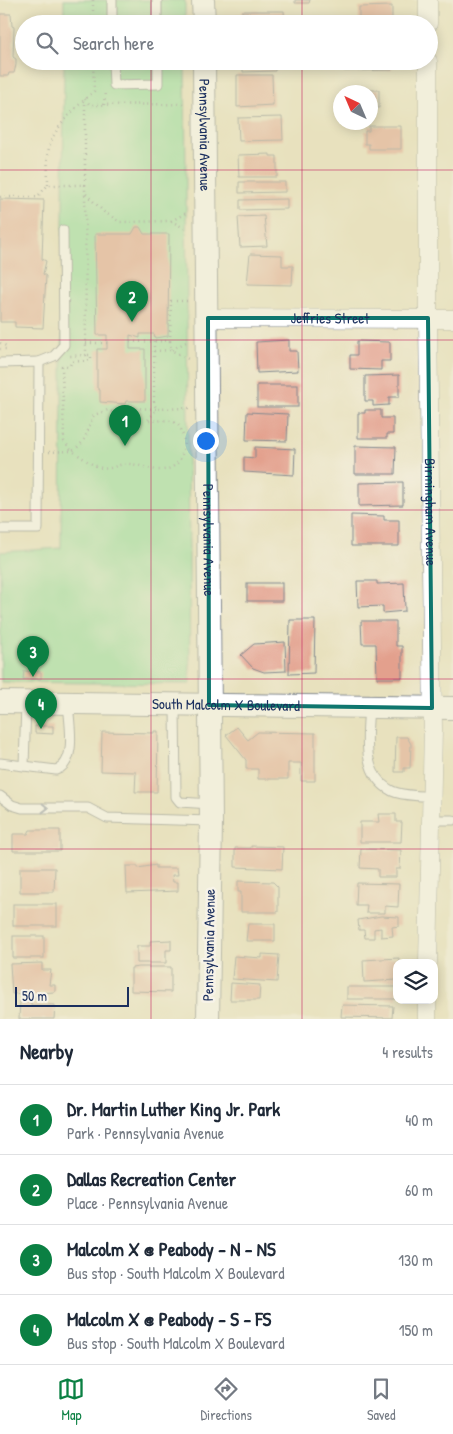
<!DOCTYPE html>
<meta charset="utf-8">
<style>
:root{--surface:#fff;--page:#f2f2f3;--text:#1f2937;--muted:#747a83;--line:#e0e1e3;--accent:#0b8043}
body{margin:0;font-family:"Patrick Hand",sans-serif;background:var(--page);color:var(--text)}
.controls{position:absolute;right:15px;bottom:15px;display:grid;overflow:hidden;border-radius:10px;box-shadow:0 2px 12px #0003}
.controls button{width:45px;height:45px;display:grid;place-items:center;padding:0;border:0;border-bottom:1px solid var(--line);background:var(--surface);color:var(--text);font:25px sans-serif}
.compass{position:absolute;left:333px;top:85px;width:45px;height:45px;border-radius:50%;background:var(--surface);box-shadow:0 2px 12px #0003;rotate:316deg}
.scale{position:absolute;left:15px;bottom:12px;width:114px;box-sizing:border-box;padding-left:5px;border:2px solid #1b2f5e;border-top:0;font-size:14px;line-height:18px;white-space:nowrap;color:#1b2f5e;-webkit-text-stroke:4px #f7f3e8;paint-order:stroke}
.you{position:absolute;left:205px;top:440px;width:18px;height:18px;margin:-12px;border:4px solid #fff;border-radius:50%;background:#1a73e8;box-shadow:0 0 0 8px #1a73e833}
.badge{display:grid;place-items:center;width:32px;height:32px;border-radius:50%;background:var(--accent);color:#fff;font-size:16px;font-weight:700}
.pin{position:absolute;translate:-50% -41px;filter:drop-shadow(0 1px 2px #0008)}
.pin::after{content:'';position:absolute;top:26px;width:18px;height:15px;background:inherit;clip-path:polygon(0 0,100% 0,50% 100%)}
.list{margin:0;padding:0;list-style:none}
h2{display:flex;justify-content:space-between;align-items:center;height:65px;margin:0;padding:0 20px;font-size:21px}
h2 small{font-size:16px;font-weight:400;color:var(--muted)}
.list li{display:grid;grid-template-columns:32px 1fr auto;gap:15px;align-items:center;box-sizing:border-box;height:70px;padding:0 20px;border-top:1px solid var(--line)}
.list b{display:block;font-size:19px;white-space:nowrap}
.list p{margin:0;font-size:16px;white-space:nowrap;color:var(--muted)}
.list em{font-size:16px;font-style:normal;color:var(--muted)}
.icon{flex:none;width:28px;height:28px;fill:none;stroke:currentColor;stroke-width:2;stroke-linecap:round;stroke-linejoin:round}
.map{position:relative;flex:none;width:453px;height:1019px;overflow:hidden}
.search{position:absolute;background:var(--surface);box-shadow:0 2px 12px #0003;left:15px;right:15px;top:15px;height:55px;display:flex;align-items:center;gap:12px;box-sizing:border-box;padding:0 18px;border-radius:28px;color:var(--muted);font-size:19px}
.sheet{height:345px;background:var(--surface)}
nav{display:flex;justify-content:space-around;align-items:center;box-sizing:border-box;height:70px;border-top:1px solid var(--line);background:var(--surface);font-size:14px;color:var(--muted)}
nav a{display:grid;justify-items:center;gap:2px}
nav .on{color:var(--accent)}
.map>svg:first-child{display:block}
</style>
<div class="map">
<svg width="453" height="1019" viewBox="0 0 453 1019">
<rect width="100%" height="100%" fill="#f7f3e8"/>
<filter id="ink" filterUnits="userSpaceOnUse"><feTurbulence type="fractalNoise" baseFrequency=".02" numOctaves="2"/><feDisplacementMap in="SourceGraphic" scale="10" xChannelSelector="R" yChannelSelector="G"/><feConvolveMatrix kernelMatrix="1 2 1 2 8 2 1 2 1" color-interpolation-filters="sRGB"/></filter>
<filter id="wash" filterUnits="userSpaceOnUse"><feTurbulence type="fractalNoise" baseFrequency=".0096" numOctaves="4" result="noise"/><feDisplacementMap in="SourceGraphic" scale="20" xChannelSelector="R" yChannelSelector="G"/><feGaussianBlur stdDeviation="1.12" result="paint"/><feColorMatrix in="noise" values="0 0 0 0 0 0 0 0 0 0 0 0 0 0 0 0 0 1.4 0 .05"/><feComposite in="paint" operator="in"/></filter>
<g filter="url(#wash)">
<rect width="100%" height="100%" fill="#e8e1be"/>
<g fill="#8fe0a0" stroke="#55887f">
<rect x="64" y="0" width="121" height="24"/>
<path d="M64 61H185L190 684 1 682 0 552 61 548Z"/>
</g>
<g id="blocks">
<g fill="#e3a08d">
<path d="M295 0H310L309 3H295Z"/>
<path d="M392 6V24H359V7Z"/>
<path d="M242 11H284L285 24H237L236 14H242Z"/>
<path d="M0 14H11L12 26 14 27 13 57 16 59V65L14 73H9L8 76H0Z"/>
<path d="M243 61H275V71L243 72Z"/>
<path d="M344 61H391L392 70 344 71Z"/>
<path d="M237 75H272L273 105 237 107Z"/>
<path d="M344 90H379V108H370V92H344Z"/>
<path d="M282 117 283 140 239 141 238 118Z"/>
<path d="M369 126H401V149H369V144H365V131H369Z"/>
<path d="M270 154V156H277V177H239L238 155Z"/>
<path d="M239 182H285V192L239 193Z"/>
<path d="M0 199 44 200 42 259 46 261 43 274 46 276 43 328 15 327V322H0Z"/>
<path d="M287 199V209L240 210V200Z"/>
<path d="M264 216 267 246 240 247 238 217Z"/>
<path d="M136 227H140L144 234H169L168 336 155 338 154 334H140V338L130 335V349H145V401H126L125 404 100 402V390L97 388V349H107V335H97L95 234H132Z"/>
<path d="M250 254 282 255V266H293L292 285 247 284Z"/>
<path d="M289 340V351H297L298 371 257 373 256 342Z"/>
<path d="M357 341 390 342V361H381V370L350 369V355H357Z"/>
<path d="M399 375V397H389V405L373 406V401H365V376Z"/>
<rect x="257" y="385" width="41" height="22"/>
<path d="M365 410H381V418H393V434H387V438H358V413H365Z"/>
<path d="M247 412 288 414 287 441 246 440Z"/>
<path d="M355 446 396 447 395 474H355Z"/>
<path d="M255 447 295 449 294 475 244 472V457L255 458Z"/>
<path d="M403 482V505L359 506V483Z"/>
<path d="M351 515 384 516V520H399V546H351Z"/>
<path d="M357 581H377V584L404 583 405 611 383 613V606L358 607Z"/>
<rect x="247" y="583" width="35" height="18"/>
<path d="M290 620H315L314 673 289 674Z"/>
<path d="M361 621H396V646H402V678H377L376 644H362Z"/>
<path d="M285 642 286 671 264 672 253 668 241 655 254 644Z"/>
<path d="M24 671 41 672V679H23Z"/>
<path d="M35 726H53V734L35 733Z"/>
<path d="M237 727 248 740 258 732 315 733V781H301V763H288V779H258V769H246V760L226 735Z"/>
<path d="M154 731H158L157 792H135L136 772 101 771 102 732 154 733Z"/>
<path d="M396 737H407L411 744 410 768H404V772H395Z"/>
<path d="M378 814H396V822H402L401 842H360V822H379Z"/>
<path d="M30 830H60V851H13V834H28Z"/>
<path d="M251 846 283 847 282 869 235 867V848H251Z"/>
<path d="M361 849 401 850 400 869H396V877H378V869L360 868Z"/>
<path d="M156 865V868H177L178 875H172L173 882H178V891L127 893 126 866H138V868Z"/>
<path d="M20 868H55L54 892H20Z"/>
<path d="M238 881 273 882 278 887V912H241V892H238Z"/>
<path d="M357 883 399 884 398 907 385 906V913H366L367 905H356Z"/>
<rect x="13" y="904" width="44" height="22"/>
<path d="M381 916 399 917V926L392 927 393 936 381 937V928L374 929V938H365L364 930H359L358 920Z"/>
<path d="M248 924H275V941H246Z"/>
<rect x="13" y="936" width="31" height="22"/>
<path d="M171 940V950H166V963H137V946H150V941Z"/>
<path d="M262 954 279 955 277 982 232 979 234 956 262 958Z"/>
<path d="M399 958V963H397V980L364 982 363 960Z"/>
<path d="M42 963V970H51L49 985H55V992L39 993V997H27V993L12 994 10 964Z"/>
<path d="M139 967H171V992L131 991V968Z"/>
<path d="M231 983 260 985 259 1000H230Z"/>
<rect x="347" y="987" width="50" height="12"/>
<path d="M20 1001 31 1002V1005H55L54 1019H19Z"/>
<path d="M342 1005 393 1006 392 1018 341 1017Z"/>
</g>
</g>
</g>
<g filter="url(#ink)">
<use href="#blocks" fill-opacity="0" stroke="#82888e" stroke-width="1"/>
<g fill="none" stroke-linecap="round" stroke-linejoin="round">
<g stroke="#82888e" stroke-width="11">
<g id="service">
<path d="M112 0V24"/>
<path d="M157 0V24"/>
<path d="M113 61 114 85 158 84V61"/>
<path d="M158 62 171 61"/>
<path d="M39 362 54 356 64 345 63 230"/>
<path d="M0 363 39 362 38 529H0"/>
<path d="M175 705 176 797 180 802 211 804"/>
<path d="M369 707C367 737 361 775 392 791 402 796 419 795 431 797"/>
<path d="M0 763 56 770C78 763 69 722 68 703"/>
<path d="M24 766 26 703"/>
<path d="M0 796 12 805 22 808H88L107 818 211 821"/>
<path d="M430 820H453"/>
</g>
</g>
<g stroke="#82888e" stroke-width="19">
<g id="minor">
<path d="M428 24V0"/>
<path id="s1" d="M428 61V318L433 729 428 963"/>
<path id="s2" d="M208 318 453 319"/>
<path d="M427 1019V1000"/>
</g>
</g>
<g stroke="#82888e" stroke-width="24">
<g id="tertiary">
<path d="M203 0 204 24"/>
<path id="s3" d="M204 61 211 822 208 1019"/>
<path id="s4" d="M0 702 453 708"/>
</g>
</g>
<g stroke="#82888e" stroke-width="2.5" stroke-dasharray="1 4" stroke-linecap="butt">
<path d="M93 0V24"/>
<path d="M85 99 90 105 186 104"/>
<path d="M104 105 105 91"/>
<path d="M48 185C48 175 47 164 48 154 50 129 77 107 94 91L93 61"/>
<path d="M85 185V101"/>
<path d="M86 194 104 212 120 222 171 221 188 230"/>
<path d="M0 197H37L48 185H85L86 355 70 356"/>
<path d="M171 221 188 212"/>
<path d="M154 341V404L157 409 189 408"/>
<path d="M170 341 171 350 188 341"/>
<path d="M130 342 170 341 171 301H189"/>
<path d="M0 343 6 346V349H0"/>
<path d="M86 343H107"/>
<path d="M154 351 171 350 188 359"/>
<path d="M130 408 157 409 147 421C154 421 167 419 174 422 188 429 186 458 174 466 157 477 141 462 124 464 116 465 111 470 102 468 92 466 81 456 72 451 88 442 86 430 94 415L108 410 121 416 128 417Z"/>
<path d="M49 452 72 451 64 441 62 366H70L71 362 91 360V355H86"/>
</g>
<use href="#service" stroke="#fff" stroke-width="9"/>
<use href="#minor" stroke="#fff" stroke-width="18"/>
<use href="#tertiary" stroke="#fff" stroke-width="22"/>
</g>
<defs><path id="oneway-chevron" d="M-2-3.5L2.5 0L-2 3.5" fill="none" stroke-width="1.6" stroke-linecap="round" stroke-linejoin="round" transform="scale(1.25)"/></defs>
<use stroke="#8d97ae" href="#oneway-chevron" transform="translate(45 808) rotate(1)"/>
</g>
<path d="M0 0H453V1019H0ZM208 318H428L432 708 209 705Z" fill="#e8e1be" fill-opacity=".55" fill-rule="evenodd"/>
<path fill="none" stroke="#0f766e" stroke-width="4" stroke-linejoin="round" d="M208 318H428L432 708 209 705Z"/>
<path fill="none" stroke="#c2185b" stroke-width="1" stroke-opacity="0.55" d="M151 0V24M302 0V24M151 61V1019M302 61V1019M0 170H453M0 340H453M0 510H453M0 679H453M0 849H453"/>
<g text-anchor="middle" stroke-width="5" stroke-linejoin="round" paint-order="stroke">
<g font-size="15" fill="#1b2f5e" stroke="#f7f3e8">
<text dy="5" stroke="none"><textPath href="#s3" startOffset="74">Pennsylvania Avenue</textPath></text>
<text dy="5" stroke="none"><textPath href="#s2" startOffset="122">Jeffries Street</textPath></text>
<text dy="5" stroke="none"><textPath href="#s1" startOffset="451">Birmingham Avenue</textPath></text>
<text dy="5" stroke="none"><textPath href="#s3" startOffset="479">Pennsylvania Avenue</textPath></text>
<text dy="5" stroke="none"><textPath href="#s4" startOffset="226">South Malcolm X Boulevard</textPath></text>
<text transform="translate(209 945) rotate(-89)" y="5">Pennsylvania Avenue</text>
</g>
</g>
</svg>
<div class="controls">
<button><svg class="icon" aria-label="layers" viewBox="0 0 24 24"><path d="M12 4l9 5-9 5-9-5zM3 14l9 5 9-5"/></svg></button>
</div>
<svg class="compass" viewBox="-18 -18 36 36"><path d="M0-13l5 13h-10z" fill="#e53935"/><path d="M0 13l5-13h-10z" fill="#747a83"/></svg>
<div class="scale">50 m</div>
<div class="you"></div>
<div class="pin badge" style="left:125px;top:446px">1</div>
<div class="pin badge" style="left:132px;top:322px">2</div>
<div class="pin badge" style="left:33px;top:677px">3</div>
<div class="pin badge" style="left:41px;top:729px">4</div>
<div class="search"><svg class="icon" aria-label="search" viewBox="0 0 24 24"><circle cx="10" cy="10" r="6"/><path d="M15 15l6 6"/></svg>Search here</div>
</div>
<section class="sheet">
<h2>Nearby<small>4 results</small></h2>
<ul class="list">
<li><span class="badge">1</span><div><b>Dr. Martin Luther King Jr. Park</b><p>Park · Pennsylvania Avenue</p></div><em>40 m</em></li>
<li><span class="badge">2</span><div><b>Dallas Recreation Center</b><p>Place · Pennsylvania Avenue</p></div><em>60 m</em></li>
<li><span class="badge">3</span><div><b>Malcolm X @ Peabody - N - NS</b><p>Bus stop · South Malcolm X Boulevard</p></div><em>130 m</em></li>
<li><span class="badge">4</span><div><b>Malcolm X @ Peabody - S - FS</b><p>Bus stop · South Malcolm X Boulevard</p></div><em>150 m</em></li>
</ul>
</section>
<nav>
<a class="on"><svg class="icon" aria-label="map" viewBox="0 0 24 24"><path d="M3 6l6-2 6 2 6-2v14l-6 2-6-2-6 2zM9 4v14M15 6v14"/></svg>Map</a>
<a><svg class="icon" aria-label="directions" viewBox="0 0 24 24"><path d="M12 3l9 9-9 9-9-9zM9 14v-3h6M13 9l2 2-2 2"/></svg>Directions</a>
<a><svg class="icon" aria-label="saved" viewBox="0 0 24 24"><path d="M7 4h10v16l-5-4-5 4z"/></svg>Saved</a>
</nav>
